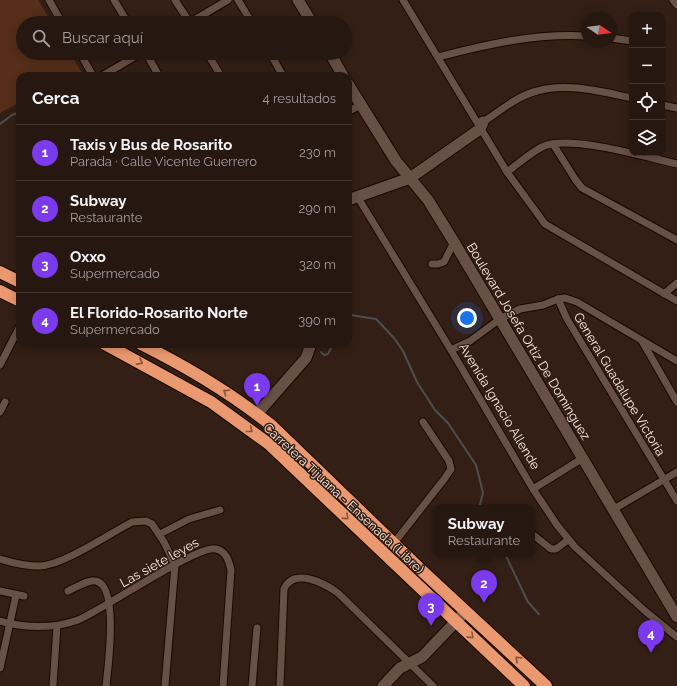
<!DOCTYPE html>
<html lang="es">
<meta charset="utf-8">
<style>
:root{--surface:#261710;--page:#2e2019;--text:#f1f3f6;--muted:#a49f9f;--line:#423630;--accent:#7c3aed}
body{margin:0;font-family:Raleway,sans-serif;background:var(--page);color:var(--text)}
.controls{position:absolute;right:12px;top:12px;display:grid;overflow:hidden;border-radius:8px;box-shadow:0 2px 10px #0003}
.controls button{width:36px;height:36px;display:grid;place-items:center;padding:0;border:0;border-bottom:1px solid var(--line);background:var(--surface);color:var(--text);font:20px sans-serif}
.compass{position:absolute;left:581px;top:12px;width:36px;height:36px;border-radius:50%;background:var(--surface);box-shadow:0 2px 10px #0003;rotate:103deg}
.you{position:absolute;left:467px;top:318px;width:14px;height:14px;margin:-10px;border:3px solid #fff;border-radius:50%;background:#1a73e8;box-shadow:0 0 0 6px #1a73e833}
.badge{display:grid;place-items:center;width:26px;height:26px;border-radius:50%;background:var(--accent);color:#fff;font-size:13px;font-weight:700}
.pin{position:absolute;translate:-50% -33px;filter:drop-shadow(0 1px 2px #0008)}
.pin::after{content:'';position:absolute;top:21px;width:14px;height:12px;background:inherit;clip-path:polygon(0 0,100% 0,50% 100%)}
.popup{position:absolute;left:433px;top:505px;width:102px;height:52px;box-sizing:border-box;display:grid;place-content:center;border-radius:8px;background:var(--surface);filter:drop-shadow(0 1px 3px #0005);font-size:13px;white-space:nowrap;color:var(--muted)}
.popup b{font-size:15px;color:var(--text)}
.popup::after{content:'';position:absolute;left:50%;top:100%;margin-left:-8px;border:8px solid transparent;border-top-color:var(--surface)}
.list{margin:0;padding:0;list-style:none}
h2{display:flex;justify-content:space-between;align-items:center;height:52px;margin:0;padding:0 16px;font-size:17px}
h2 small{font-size:13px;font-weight:400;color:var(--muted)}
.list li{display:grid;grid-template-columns:26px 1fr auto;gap:12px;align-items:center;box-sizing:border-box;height:56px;padding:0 16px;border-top:1px solid var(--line)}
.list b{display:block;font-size:15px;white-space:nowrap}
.list p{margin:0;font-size:13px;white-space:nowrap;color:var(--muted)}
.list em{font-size:13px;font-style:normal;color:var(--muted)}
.icon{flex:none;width:22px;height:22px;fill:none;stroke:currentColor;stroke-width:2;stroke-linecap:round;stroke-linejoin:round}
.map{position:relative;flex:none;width:677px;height:686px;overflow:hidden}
.search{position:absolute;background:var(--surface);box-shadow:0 2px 10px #0003;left:16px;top:16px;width:336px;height:44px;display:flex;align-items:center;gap:10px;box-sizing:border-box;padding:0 14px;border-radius:22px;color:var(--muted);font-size:15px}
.panel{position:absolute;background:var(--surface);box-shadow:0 2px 10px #0003;left:16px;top:72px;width:336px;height:276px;border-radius:12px}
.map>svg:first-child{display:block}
</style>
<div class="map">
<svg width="677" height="686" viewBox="0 0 677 686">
<rect width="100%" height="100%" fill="#331f15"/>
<path fill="#562e1a" d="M0 0H38L52 23H23V53H70L84 76H20V102L0 113Z"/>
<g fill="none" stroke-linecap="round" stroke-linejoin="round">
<g stroke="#4c4f4c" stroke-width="2">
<path d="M0 124 12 115 20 112"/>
<path d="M348 316 351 315 376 319 394 338 403 351 417 382 435 410 448 423 476 465 483 493 479 508"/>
<path d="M321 352 324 355 328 354 333 344"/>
<path d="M505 554 528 602 539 614"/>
</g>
<g stroke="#1a0802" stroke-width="9">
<g id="street">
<path d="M49 0 62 23"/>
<path d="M114 0 128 23"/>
<path d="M175 0 190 23"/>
<path d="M238 0 252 23"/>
<path d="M403 0 507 172 545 224 677 301"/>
<path d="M673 0 677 5"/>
<path d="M189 23 228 0"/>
<path d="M611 38 632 41"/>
<path d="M80 53 93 76"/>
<path d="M146 53 159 76"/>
<path d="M207 53 221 76"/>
<path d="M270 53 283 76"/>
<path d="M438 57C488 44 536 33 587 36"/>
<path d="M102 76 141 53"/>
<path d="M662 105 677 108"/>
<path d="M348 112 360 105"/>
<path d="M483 122C500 111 517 96 537 91 567 82 602 92 632 98"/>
<path d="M553 144 575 179 582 188 677 240"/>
<path d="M507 172C518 164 530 153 542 147 570 134 645 157 677 164"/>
<path d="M357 196 451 350 533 489 557 525 575 547 645 611 677 637"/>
<path d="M432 264H438L444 262 454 242"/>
<path d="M664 294 677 283"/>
<path d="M558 299 567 319 677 501"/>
<path d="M642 341 677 402"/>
<path d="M451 350 470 341 500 319 520 309 543 305 558 299 565 298 577 302 677 361"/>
<path d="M0 365 20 326"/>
<path d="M0 412 5 402"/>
<path d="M533 489 583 458"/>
<path d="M614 509 677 472"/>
<path d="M160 534 189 519 220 510"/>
<path d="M532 534 551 549H556L568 540"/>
<path d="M394 543 445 478 451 469 449 461 423 422"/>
<path d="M0 559C13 563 26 566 40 566 64 565 109 534 132 522L146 521 152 524 164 542 175 565 165 686"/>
<path d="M0 591 24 596"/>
<path d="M68 591C75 588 89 579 96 581 119 586 108 668 106 686"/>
<path d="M0 621C25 628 54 629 78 620 103 610 198 544 216 549 226 551 229 561 231 570L223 686"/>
<path d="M0 668 16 595"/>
<path d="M53 686 57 626"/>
<path d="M252 686 257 628"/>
<path d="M280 686 284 589C294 567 324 583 338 593L433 686"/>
</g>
</g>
<g stroke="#1a0802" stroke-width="13">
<g id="secondary">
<path d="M298 0 312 23"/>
<path d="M330 53 343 76"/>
<path d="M348 84 396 161 428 200 454 242 677 617"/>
<path d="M348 200 410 178 480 129 483 122"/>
<path d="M257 414 306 358 311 344"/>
<path d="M383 686 400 668 422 657 466 611"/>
</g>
</g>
<g stroke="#1a0802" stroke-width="14">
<g id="highway">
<path d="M0 272 20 282"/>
<path d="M0 291 20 301"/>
<path d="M105 344 211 402 269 444 524 686"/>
<path d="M141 344C187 367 231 393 272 426L419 568 546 686"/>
</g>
</g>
<use href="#street" stroke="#675045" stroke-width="7"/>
<use href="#secondary" stroke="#675045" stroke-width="11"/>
<use href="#highway" stroke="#ea986f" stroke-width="12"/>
</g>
<defs><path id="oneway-chevron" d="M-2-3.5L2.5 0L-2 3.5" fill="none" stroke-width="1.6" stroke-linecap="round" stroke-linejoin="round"/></defs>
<g stroke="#85553d">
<use href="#oneway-chevron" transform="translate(140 362) rotate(28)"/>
<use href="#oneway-chevron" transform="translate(226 392) rotate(-146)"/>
<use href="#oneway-chevron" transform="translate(250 430) rotate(38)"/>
<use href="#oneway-chevron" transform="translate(346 517) rotate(44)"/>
<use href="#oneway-chevron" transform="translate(471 636) rotate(44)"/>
<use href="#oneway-chevron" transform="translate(518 659) rotate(-136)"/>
</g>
<g text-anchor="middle" stroke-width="3" stroke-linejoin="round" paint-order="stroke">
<g font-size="13" fill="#f7e9e2" stroke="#331f15">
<text transform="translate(529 341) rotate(59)" y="5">Boulevard Josefa Ortiz De Domínguez</text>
<text transform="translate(620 384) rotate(59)" y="5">General Guadalupe Victoria</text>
<text transform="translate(500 406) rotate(59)" y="5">Avenida Ignacio Allende</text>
<text transform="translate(344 498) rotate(43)" y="5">Carretera Tijuana - Ensenada (Libre)</text>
<text transform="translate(159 562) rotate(-29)" y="5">Las siete leyes</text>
</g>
</g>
</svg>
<div class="controls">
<button>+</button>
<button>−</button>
<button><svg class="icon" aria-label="locate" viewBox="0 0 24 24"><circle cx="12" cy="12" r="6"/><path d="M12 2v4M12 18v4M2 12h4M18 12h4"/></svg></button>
<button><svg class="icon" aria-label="layers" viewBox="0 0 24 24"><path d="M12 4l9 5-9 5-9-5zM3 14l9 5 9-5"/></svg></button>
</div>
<svg class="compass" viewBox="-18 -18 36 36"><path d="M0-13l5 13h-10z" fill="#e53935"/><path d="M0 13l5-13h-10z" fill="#a49f9f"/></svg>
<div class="you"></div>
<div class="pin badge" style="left:257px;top:406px">1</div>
<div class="pin badge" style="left:484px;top:603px">2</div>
<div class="popup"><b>Subway</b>Restaurante</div>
<div class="pin badge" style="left:431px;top:626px">3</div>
<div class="pin badge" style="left:651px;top:653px">4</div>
<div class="search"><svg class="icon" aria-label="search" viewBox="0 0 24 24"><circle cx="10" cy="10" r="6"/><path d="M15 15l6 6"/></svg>Buscar aquí</div>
<section class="panel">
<h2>Cerca<small>4 resultados</small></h2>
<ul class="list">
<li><span class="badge">1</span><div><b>Taxis y Bus de Rosarito</b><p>Parada · Calle Vicente Guerrero</p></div><em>230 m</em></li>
<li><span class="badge">2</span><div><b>Subway</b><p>Restaurante</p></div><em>290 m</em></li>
<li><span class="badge">3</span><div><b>Oxxo</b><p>Supermercado</p></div><em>320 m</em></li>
<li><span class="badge">4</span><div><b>El Florido-Rosarito Norte</b><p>Supermercado</p></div><em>390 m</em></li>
</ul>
</section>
</div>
